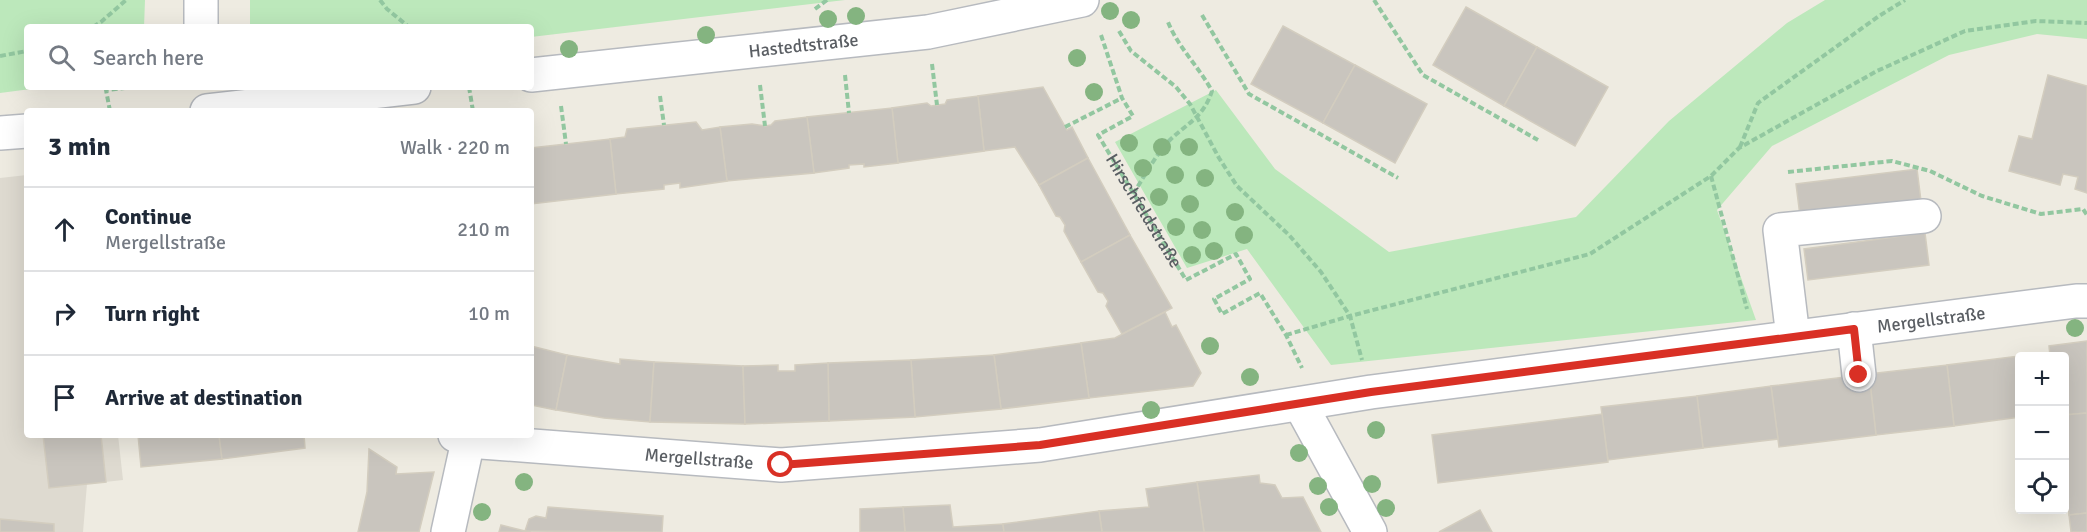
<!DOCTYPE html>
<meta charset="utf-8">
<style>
:root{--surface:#fff;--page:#f2f2f3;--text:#1f2937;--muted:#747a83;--line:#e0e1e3}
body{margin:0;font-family:Signika,sans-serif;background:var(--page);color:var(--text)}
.controls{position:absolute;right:18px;bottom:18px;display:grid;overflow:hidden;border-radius:6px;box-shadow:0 6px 24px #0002}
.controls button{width:54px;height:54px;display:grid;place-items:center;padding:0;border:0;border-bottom:2px solid var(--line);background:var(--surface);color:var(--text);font:30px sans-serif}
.stop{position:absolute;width:18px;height:18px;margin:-14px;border:4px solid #d93025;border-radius:50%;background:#fff}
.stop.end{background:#d93025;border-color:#fff;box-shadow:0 2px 6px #0008}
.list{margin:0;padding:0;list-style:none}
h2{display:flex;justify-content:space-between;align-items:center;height:78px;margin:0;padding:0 24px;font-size:26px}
h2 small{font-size:20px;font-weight:400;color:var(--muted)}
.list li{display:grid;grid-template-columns:39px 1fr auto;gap:18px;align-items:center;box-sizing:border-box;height:84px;padding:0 24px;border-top:2px solid var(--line)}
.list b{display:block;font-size:22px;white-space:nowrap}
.list p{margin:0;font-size:20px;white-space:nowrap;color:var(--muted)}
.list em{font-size:20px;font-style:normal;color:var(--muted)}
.icon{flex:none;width:33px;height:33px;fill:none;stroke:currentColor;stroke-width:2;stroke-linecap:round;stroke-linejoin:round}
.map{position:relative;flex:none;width:2087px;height:532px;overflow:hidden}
.search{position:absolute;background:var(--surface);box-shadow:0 6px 24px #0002;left:24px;top:24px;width:510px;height:66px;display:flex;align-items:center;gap:15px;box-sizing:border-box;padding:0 21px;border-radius:6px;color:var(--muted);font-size:22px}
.panel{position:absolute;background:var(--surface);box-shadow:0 6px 24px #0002;left:24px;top:108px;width:510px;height:330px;border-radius:6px}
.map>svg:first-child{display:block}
</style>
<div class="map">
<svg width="2087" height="532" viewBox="0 0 2087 532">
<rect width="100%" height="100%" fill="#eeebe1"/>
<path fill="#dedad0" d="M27 175V435H118L123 480 87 484 83 532H0V178Z"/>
<g fill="#bce8bb">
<path d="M0 0H145L144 27H27V87H46L0 93Z"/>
<path d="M250 0H845L531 37V27H250Z"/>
<path d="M1825 0H2087V39L2037 34 1949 55 1772 146 1717 210 1756 320 1331 365 1247 249 1187 268 1115 142 1216 90 1275 169 1389 252 1576 217 1669 121 1787 23Z"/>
</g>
<g fill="#c9c5be" stroke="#d3cdbf" stroke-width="1.5">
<path d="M1466 7 1537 47 1504 106 1433 65Z"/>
<path d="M1283 26 1355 65 1323 123 1251 84Z"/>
<path d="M1537 47 1608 87 1575 146 1504 106Z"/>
<path d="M1355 65 1427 104 1395 163 1323 123Z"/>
<path d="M2048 75 2087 86V193L2075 189 2078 177 2063 174 2060 185 2009 171 2019 136 2032 139Z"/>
<path d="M1043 87 1067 130 1072 127 1088 158 1039 185 1015 147 984 151 978 96Z"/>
<path d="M978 96 984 151 898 163 892 108 927 103 931 106 945 104 947 100Z"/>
<path d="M892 108 898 163 864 167V164L849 165V168L814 173 807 117Z"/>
<path d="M807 117 814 173 727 181 720 127 752 124 765 126 771 125 775 121Z"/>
<path d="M696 122 702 130 720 127 727 181 680 188V183L664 185V189L616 194 610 139 625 137 627 129Z"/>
<path d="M610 139 616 194 531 204V148Z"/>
<path d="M1088 158 1130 235 1081 262 1064 231 1065 225 1060 217 1056 216 1039 185Z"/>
<path d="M1917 169 1921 201 1800 216 1796 184Z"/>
<path d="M1925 233 1929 265 1808 280 1804 249Z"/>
<path d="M1130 235 1172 308 1122 334 1106 306 1108 301 1103 293 1098 292 1081 262Z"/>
<path d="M1165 312 1172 327 1176 325 1201 373 1193 386 1089 398 1081 343 1115 338Z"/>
<path d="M2087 341V413L2064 415V356H2050L2049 346Z"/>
<path d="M1081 343 1089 398 1001 409 994 355Z"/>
<path d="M531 346 567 355 556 410 531 405Z"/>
<path d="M567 355 620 364V359L654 362 650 422 604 418 556 410Z"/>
<path d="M994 355 1001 409 915 417 911 360Z"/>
<path d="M2019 356 2020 417 1954 426 1947 365Z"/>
<path d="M911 360 915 417 829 421 828 363Z"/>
<path d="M654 362 743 366 745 424 650 422Z"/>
<path d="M828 363 829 421 745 424 743 366 778 365V371H795V365Z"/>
<path d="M1947 365 1954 426 1876 435 1869 374Z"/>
<path d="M1869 374 1876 435 1779 447 1771 386Z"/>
<path d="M1771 386 1778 439 1703 448 1697 396Z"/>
<path d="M1697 396 1703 448 1608 460 1601 407Z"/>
<path d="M2087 413V513L2069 515 2064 474V415Z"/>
<path d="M1602 414 1608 462 1438 483 1432 435Z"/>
<path d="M43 435H101L106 482 49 488Z"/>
<path d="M138 435H219L222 459 141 467Z"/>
<path d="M219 435H304L305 448 222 459Z"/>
<path d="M369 449 397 467 396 474 434 472 419 532H358L367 492Z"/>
<path d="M1259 475 1260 483 1275 485 1282 498 1303 497 1321 532H1204L1197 482Z"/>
<path d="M1197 482 1204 532H1102L1099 511 1149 507 1146 489Z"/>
<path d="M950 505 953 527 1003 524 1004 532H905L903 507Z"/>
<path d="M548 507 663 516 662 532 525 531 529 519 536 516 546 518Z"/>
<path d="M903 507 905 532H860V509Z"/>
<path d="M1480 510 1492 532H1439Z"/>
<path d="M1099 511 1102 532H1004L1003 524Z"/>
<path d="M2087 513V532H2071L2069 515Z"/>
<path d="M0 519 54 524V532H0Z"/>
<path d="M501 525 525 531 531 532H499Z"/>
</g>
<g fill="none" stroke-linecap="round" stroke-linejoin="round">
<g stroke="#b7babf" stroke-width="36">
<g id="minor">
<path d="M201 27V0"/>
<path id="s2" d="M531 75 928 32 1082 0"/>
<path d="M207 111 414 87"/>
<path d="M0 133 27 131"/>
<path d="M1854 329 1859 375"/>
<path d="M1793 337 1780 230 1924 216"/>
<path d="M1300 404 1370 532"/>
<path id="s3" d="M455 435 468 441 781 465 1040 445 1371 392 2076 301H2087"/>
<path d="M448 532 468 441"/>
</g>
</g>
<g stroke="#92c7a0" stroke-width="4" stroke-dasharray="6 3" stroke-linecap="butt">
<path d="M380 0 387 9 409 27"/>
<path d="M1374 0 1423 75 1538 140"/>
<path d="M815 9 827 0"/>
<path d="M1202 15 1249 94 1398 178"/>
<path d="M93 27 101 22 126 0"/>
<path d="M1119 31 1131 51 1176 87 1190 104 1219 158 1237 186 1289 235 1321 272 1350 316 1362 360"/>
<path id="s1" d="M1101 35 1122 98 1133 116 1098 135 1186 280 1236 254 1250 279 1214 299 1222 314 1260 293 1286 335 1302 368"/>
<path d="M0 56 27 51"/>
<path d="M932 64 937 105"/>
<path d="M845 75 849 113"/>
<path d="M760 85 765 126"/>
<path d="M469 87 473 111"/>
<path d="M660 96 664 125"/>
<path d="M561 106 566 144"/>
<path d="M110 111 106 90 135 87"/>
<path d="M1065 127 1122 98"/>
<path d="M1740 147 1758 103 1879 16 1905 0"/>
<path d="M1788 172 1892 161 1930 171 1982 196 2041 214 2083 209 2087 215"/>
<path d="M1711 176 1747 309"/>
<path d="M1133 194C1144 177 1154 158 1167 143 1185 124 1203 119 1212 91 1199 67 1178 47 1168 22"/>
<path d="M1286 335 1350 316 1590 254 1711 176 1739 148 1877 71 1965 31 2036 21 2087 23"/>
</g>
<use href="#minor" stroke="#fff" stroke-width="33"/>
</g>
<g fill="#84b480">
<circle cx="1110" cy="11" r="9"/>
<circle cx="856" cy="16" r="9"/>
<circle cx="828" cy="19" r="9"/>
<circle cx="1131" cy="20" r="9"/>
<circle cx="706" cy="35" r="9"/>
<circle cx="569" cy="49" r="9"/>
<circle cx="1077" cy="58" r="9"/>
<circle cx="1094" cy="92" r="9"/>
<circle cx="1129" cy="143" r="9"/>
<circle cx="1162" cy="147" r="9"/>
<circle cx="1189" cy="147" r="9"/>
<circle cx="1143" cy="168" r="9"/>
<circle cx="1175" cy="175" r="9"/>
<circle cx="1205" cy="178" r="9"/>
<circle cx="1159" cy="197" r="9"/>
<circle cx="1190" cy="204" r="9"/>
<circle cx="1235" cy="212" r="9"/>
<circle cx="1176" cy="227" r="9"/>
<circle cx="1202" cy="230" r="9"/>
<circle cx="1244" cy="235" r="9"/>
<circle cx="1214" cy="251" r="9"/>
<circle cx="1192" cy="255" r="9"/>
<circle cx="2075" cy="328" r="9"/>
<circle cx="1210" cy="346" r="9"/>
<circle cx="1250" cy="377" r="9"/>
<circle cx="1151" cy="410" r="9"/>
<circle cx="1376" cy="430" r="9"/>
<circle cx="1299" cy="453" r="9"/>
<circle cx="524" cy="482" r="9"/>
<circle cx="1372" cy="484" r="9"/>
<circle cx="1318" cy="486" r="9"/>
<circle cx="1329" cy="507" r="9"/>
<circle cx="1386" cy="508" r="9"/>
<circle cx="482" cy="512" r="9"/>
</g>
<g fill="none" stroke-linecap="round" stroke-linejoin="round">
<path stroke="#d93025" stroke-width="8" d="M781 465 1040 445 1371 392 1854 329 1859 375"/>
</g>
<g text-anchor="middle" stroke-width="4.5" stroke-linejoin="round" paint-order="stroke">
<g font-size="18" fill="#5a5e63" stroke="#fff">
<text dy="6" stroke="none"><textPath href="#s2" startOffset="274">Hastedtstraße</textPath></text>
<text dy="6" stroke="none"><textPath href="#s1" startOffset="216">Hirschfeldstraße</textPath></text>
<text dy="6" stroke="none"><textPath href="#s3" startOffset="1488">Mergellstraße</textPath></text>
<text dy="6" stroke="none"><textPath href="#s3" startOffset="246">Mergellstraße</textPath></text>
</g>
</g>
</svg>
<div class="controls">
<button>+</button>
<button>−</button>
<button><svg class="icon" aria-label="locate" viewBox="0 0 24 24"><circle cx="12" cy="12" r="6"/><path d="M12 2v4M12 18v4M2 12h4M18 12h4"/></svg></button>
</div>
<div class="stop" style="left:781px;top:465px"></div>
<div class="stop end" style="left:1859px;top:375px"></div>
<div class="search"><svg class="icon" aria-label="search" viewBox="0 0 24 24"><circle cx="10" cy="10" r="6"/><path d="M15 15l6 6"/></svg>Search here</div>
<section class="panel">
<h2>3 min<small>Walk · 220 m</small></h2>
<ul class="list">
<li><svg class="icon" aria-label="ahead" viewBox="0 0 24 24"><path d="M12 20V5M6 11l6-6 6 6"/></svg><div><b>Continue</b><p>Mergellstraße</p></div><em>210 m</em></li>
<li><svg class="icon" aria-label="right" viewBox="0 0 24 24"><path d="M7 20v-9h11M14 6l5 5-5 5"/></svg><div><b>Turn right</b></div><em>10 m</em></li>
<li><svg class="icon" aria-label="arrive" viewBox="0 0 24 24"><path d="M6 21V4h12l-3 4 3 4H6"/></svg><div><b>Arrive at destination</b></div></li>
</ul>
</section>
</div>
